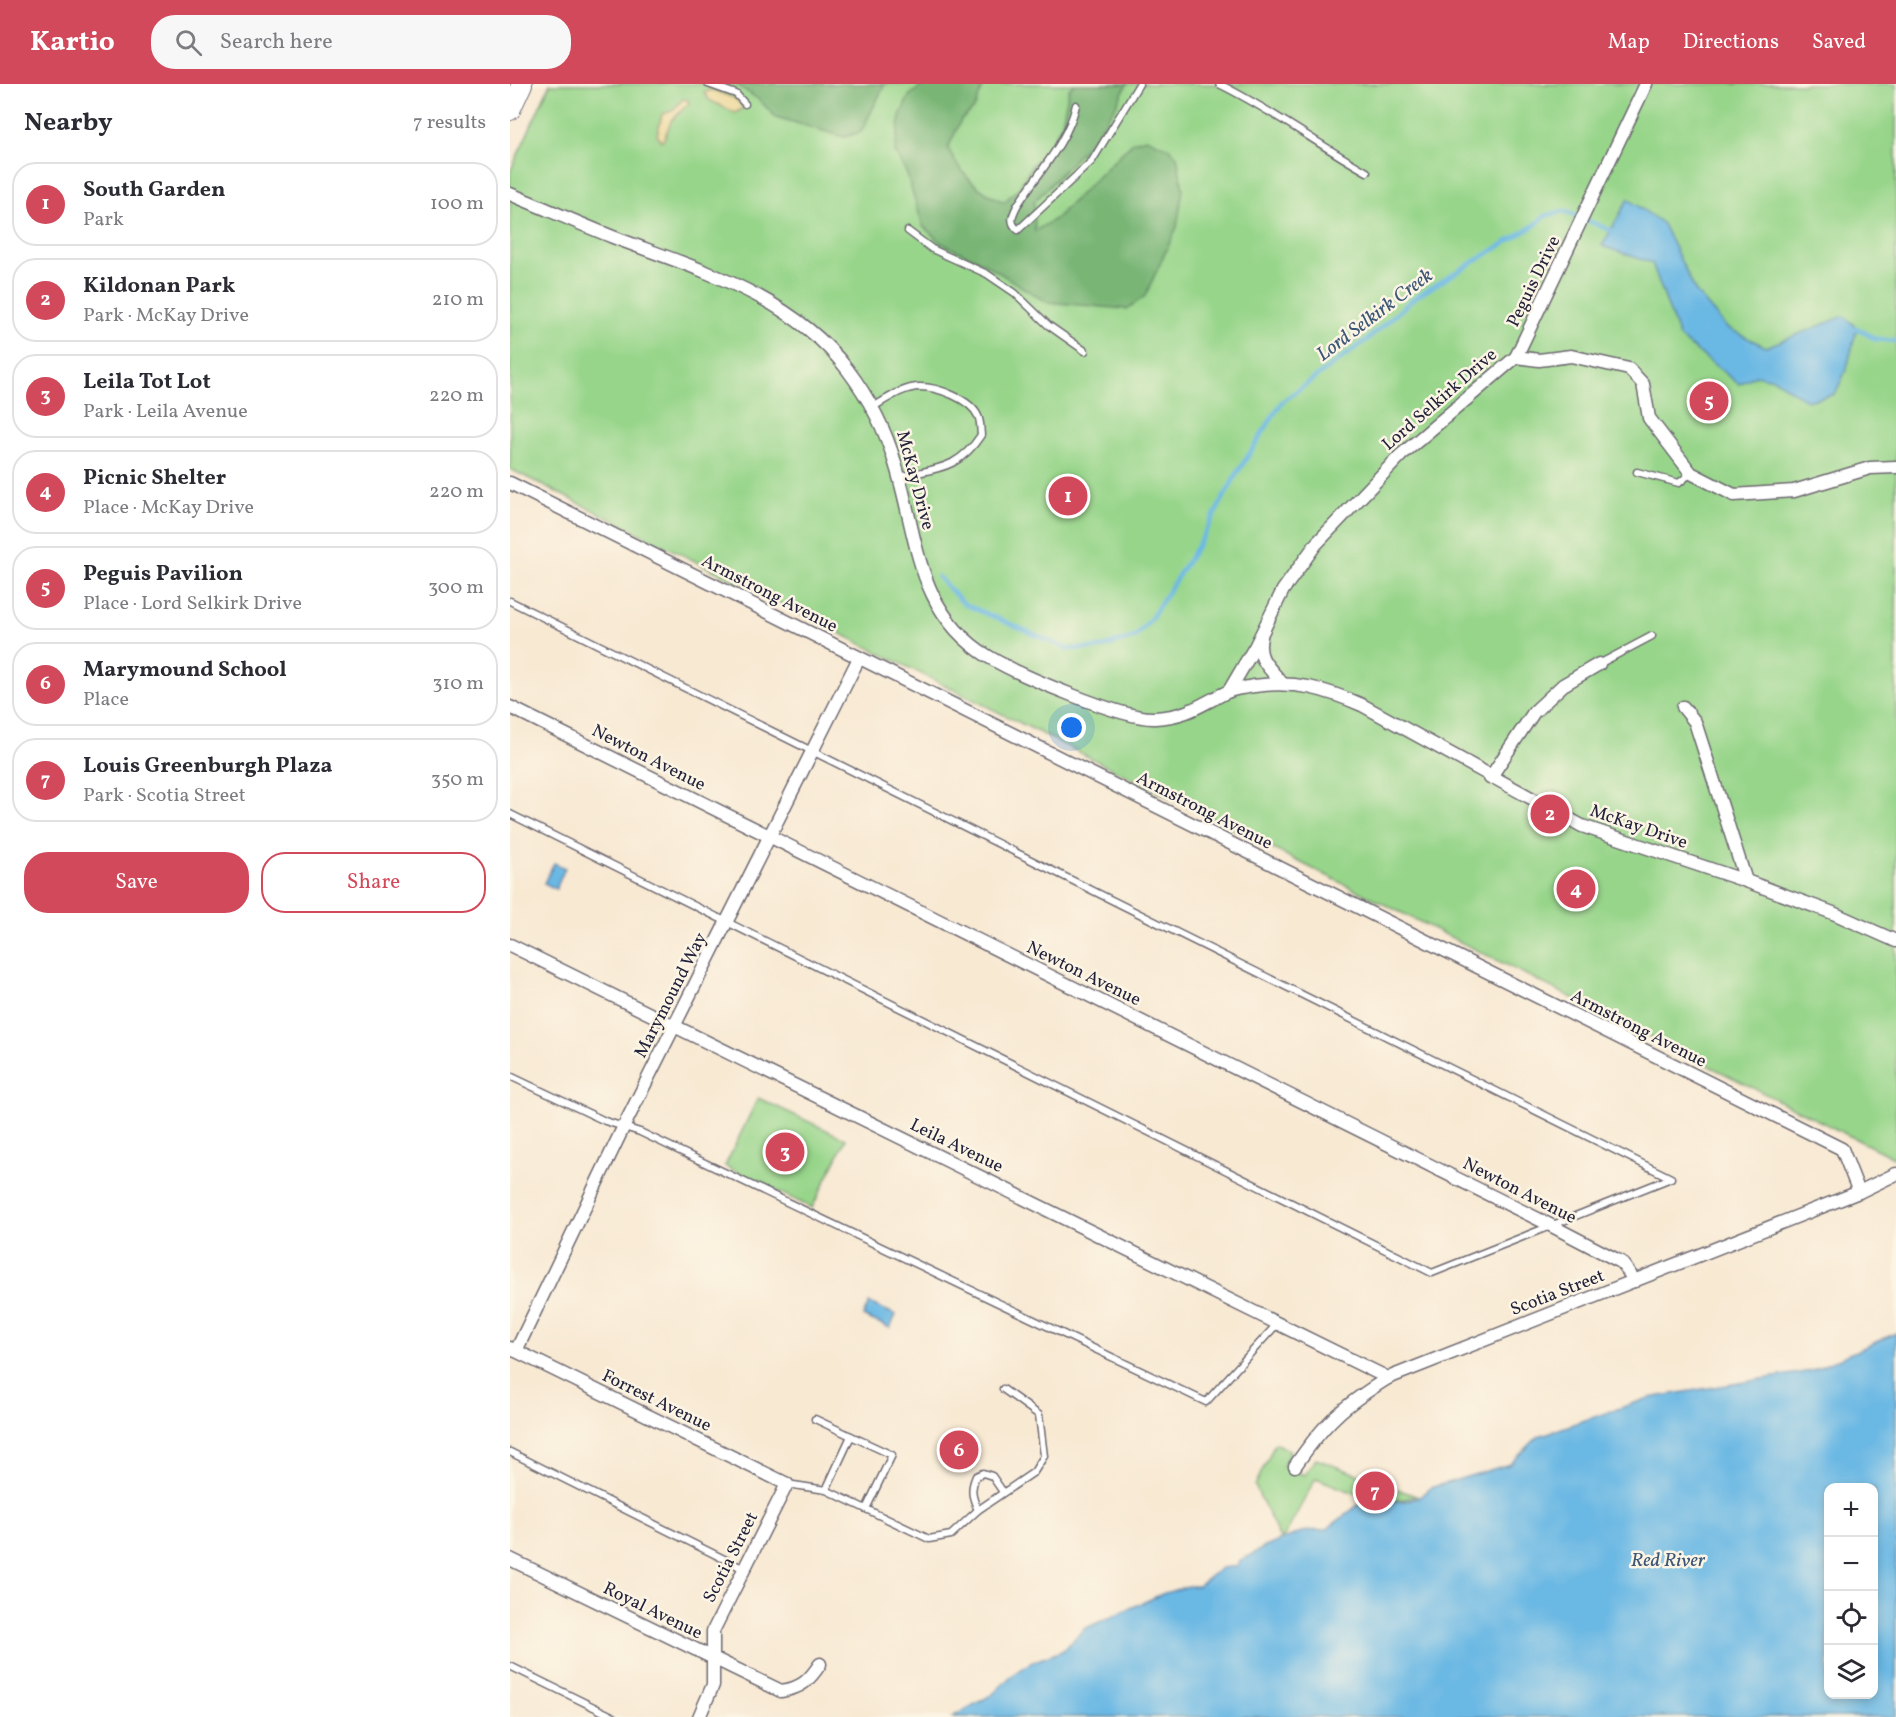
<!DOCTYPE html>
<meta charset="utf-8">
<style>
:root{--surface:#fff;--page:#f7f7f7;--text:#2b2b33;--muted:#7c7c81;--line:#e1e1e2;--accent:#d1495b}
body{margin:0;font-family:Vollkorn,serif;background:var(--page);color:var(--text)}
.controls{position:absolute;right:18px;bottom:18px;display:grid;overflow:hidden;border-radius:12px;box-shadow:0 3px 9px #0003}
.controls button{width:54px;height:54px;display:grid;place-items:center;padding:0;border:0;border-bottom:2px solid var(--line);background:var(--surface);color:var(--text);font:30px sans-serif}
.you{position:absolute;left:562px;top:644px;width:21px;height:21px;margin:-15px;border:4px solid #fff;border-radius:50%;background:#1a73e8;box-shadow:0 0 0 9px #1a73e833}
.badge{display:grid;place-items:center;width:39px;height:39px;border-radius:50%;background:var(--accent);color:#fff;font-size:20px;font-weight:700}
.pin{position:absolute;translate:-50% -50%;border:3px solid #fff;box-shadow:0 2px 6px #0006}
.list{margin:0;padding:0;list-style:none}
h2{display:flex;justify-content:space-between;align-items:center;height:78px;margin:0;padding:0 24px;font-size:26px}
h2 small{font-size:20px;font-weight:400;color:var(--muted)}
.list li{display:grid;grid-template-columns:39px 1fr auto;gap:18px;align-items:center;box-sizing:border-box;height:84px;margin:0 12px 12px;padding:0 12px;border:2px solid var(--line);border-radius:24px}
.list b{display:block;font-size:22px;white-space:nowrap}
.list p{margin:0;font-size:20px;white-space:nowrap;color:var(--muted)}
.list em{font-size:20px;font-style:normal;color:var(--muted)}
.actions{display:flex;gap:12px;padding:18px 24px}
.actions a{flex:1;padding:14px 0;border:2px solid var(--accent);border-radius:24px;text-align:center;font-size:21px;color:var(--accent)}
.actions .main{background:var(--accent);color:#fff}
.icon{flex:none;width:33px;height:33px;fill:none;stroke:currentColor;stroke-width:2;stroke-linecap:round;stroke-linejoin:round}
.map{position:relative;flex:none;width:1386px;height:1633px;overflow:hidden}
header{display:flex;align-items:center;gap:36px;box-sizing:border-box;height:84px;padding:0 30px;background:var(--accent);color:#fff}
header strong{font-size:28px}
nav{display:flex;gap:33px;margin-inline-start:auto;font-size:21px}
.search{width:420px;height:54px;background:var(--page);display:flex;align-items:center;gap:15px;box-sizing:border-box;padding:0 21px;border-radius:24px;color:var(--muted);font-size:22px}
main{display:flex}
aside{flex:1;background:var(--surface)}
.map>svg:first-child{display:block}
</style>
<header>
<strong>Kartio</strong>
<div class="search"><svg class="icon" aria-label="search" viewBox="0 0 24 24"><circle cx="10" cy="10" r="6"/><path d="M15 15l6 6"/></svg>Search here</div>
<nav><a>Map</a><a>Directions</a><a>Saved</a></nav>
</header>
<main>
<aside>
<h2>Nearby<small>7 results</small></h2>
<ul class="list">
<li><span class="badge">1</span><div><b>South Garden</b><p>Park</p></div><em>100 m</em></li>
<li><span class="badge">2</span><div><b>Kildonan Park</b><p>Park · McKay Drive</p></div><em>210 m</em></li>
<li><span class="badge">3</span><div><b>Leila Tot Lot</b><p>Park · Leila Avenue</p></div><em>220 m</em></li>
<li><span class="badge">4</span><div><b>Picnic Shelter</b><p>Place · McKay Drive</p></div><em>220 m</em></li>
<li><span class="badge">5</span><div><b>Peguis Pavilion</b><p>Place · Lord Selkirk Drive</p></div><em>300 m</em></li>
<li><span class="badge">6</span><div><b>Marymound School</b><p>Place</p></div><em>310 m</em></li>
<li><span class="badge">7</span><div><b>Louis Greenburgh Plaza</b><p>Park · Scotia Street</p></div><em>350 m</em></li>
</ul>
<div class="actions"><a class="main">Save</a><a>Share</a></div>
</aside>
<div class="map">
<svg width="1386" height="1633" viewBox="0 0 1386 1633">
<rect width="100%" height="100%" fill="#fcf5e5"/>
<filter id="ink" filterUnits="userSpaceOnUse"><feTurbulence type="fractalNoise" baseFrequency=".0167" numOctaves="2"/><feDisplacementMap in="SourceGraphic" scale="12" xChannelSelector="R" yChannelSelector="G"/><feConvolveMatrix kernelMatrix="1 2 1 2 8 2 1 2 1" color-interpolation-filters="sRGB"/></filter>
<filter id="wash" filterUnits="userSpaceOnUse"><feTurbulence type="fractalNoise" baseFrequency=".008" numOctaves="4" result="noise"/><feDisplacementMap in="SourceGraphic" scale="24" xChannelSelector="R" yChannelSelector="G"/><feGaussianBlur stdDeviation="1.35" result="paint"/><feColorMatrix in="noise" values="0 0 0 0 0 0 0 0 0 0 0 0 0 0 0 0 0 1.4 0 .05"/><feComposite in="paint" operator="in"/></filter>
<g filter="url(#wash)">
<rect width="100%" height="100%" fill="#f8e9d3"/>
<g fill="#97d58a" stroke="#5c7c62" stroke-width="1.5">
<path d="M40 0H1386V1075L0 385V88Z"/>
<path d="M248 1014 336 1055 302 1124 215 1082Z"/>
<path d="M765 1359 780 1367 773 1382 794 1391 806 1375 906 1412C873 1424 836 1406 806 1394L774 1453 770 1455 745 1402Z"/>
</g>
<g fill="#79b676" stroke="#4e6c58" stroke-width="1.5">
<path d="M226 0H375L351 48 334 53 266 33 249 16Z"/>
<path d="M414 0H474L464 25 451 36 438 64C451 90 467 107 494 118L509 104 522 81 537 67 552 39 559 5 565 0H617C596 47 559 81 524 118L525 147 545 135 623 58 636 54 659 64 667 72 673 105 667 143 635 212 617 225 536 218 472 178 431 159 413 142 396 88 385 69 390 32 399 12Z"/>
</g>
<g fill="#eeda9e" stroke="#887e6c" stroke-width="1.5">
<path d="M202 6 224 14 231 20 232 25 225 29 199 16 194 8Z"/>
<path d="M173 15 178 16 179 19 161 37 154 55 151 57 147 51 152 30 162 27Z"/>
</g>
<g fill="#6bb8e4" stroke="#466d90" stroke-width="1.5" fill-rule="evenodd">
<path d="M1118 115 1153 140 1186 208 1217 244 1256 263 1334 232 1347 244 1337 284 1325 310 1297 317 1264 295 1246 291 1229 300 1169 253 1142 179 1092 162Z"/>
<path d="M44 779 55 784 46 805 34 799Z"/>
<path d="M359 1219 386 1231 380 1244 353 1232Z"/>
<path d="M1386 1249V1633H442L483 1610 500 1593 522 1578 552 1567 574 1545 652 1510 678 1502H688L711 1484 727 1482 730 1477 755 1463 791 1448 817 1445 857 1414C877 1417 906 1423 920 1404L1000 1380 1029 1352 1139 1314 1301 1287ZM1318 1404H1364V1610H1318Z"/>
</g>
<g fill="none" stroke-linecap="round" stroke-linejoin="round">
<g stroke="#6bb8e4" stroke-width="4.5">
<path d="M1344 245 1347 244 1365 255 1386 257"/>
<path d="M428 493 454 520 558 565 590 564 625 553 640 536 691 456 726 391 772 318 858 255 904 214 1025 141 1035 132 1054 127 1105 148"/>
</g>
</g>
</g>
<g filter="url(#ink)">
<g fill="none" stroke-linecap="round" stroke-linejoin="round">
<g stroke="#6d6870" stroke-width="9">
<g id="service">
<path d="M198 0 226 10 235 20"/>
<path d="M709 0C761 25 807 60 857 88"/>
<path d="M566 21C558 58 527 90 507 122 502 132 499 138 508 146L582 77 629 0"/>
<path d="M398 147 422 165 477 190 505 209 538 241 575 267"/>
<path d="M363 323C377 315 393 303 410 303 428 303 460 315 468 332 471 338 470 344 471 351 448 386 427 384 389 393"/>
<path d="M1127 388 1169 399 1181 389"/>
<path d="M0 517 1161 1094 922 1189 0 730"/>
<path d="M1089 580 1142 552"/>
<path d="M0 992 95 1037 130 1048 696 1318 768 1239"/>
<path d="M305 1335 341 1352"/>
<path d="M0 1368 234 1485"/>
<path d="M277 1400 316 1406 341 1352 382 1371 356 1425 316 1406"/>
<path d="M356 1425 419 1455 441 1451 468 1426 524 1388 534 1372 529 1331 493 1305"/>
<path d="M468 1426C462 1413 460 1406 466 1392L473 1389 482 1392 493 1408"/>
<path d="M0 1582 104 1633"/>
</g>
</g>
<g stroke="#6d6870" stroke-width="15">
<g id="minor">
<path d="M0 110C34 124 68 139 103 153 186 185 280 210 337 285 359 314 375 344 385 379 408 452 405 528 479 573 507 590 614 636 645 634 679 632 689 621 717 608 725 604 736 604 744 602 785 596 815 605 852 621L1072 742 1236 797 1323 829 1386 857"/>
<path d="M1006 273 1029 276 1061 272 1119 285 1133 300 1139 334 1181 389 1224 411 1284 407 1360 384 1386 383"/>
<path d="M0 399 1332 1065 1349 1108"/>
<path d="M751 553C746 575 759 583 771 598"/>
<path d="M719 607 746 561 773 506 806 460 891 371 1006 273 1136 0"/>
<path d="M0 623 1042 1142 1111 1178 1125 1197"/>
<path d="M1173 623 1185 638 1236 797"/>
<path d="M980 694 1024 628 1053 601 1089 580"/>
<path d="M0 861 878 1294"/>
<path d="M0 1264 277 1400 203 1547V1601L189 1633"/>
<path d="M6 1267 113 1044 349 574"/>
<path d="M785 1382C815 1338 833 1322 878 1294L1349 1108 1386 1090"/>
<path d="M0 1475 271 1607C291 1604 299 1597 310 1580"/>
</g>
</g>
<g stroke="#6d6870" stroke-width="22">
<path id="primary" d="M0 26 12 0"/>
</g>
<use href="#service" stroke="#fff" stroke-width="6"/>
<use href="#minor" stroke="#fff" stroke-width="12"/>
<use href="#primary" stroke="#fff" stroke-width="20"/>
</g>
</g>
<g text-anchor="middle" stroke-width="5" stroke-linejoin="round" paint-order="stroke">
<g font-size="18" fill="#22223b" stroke="#fcf5e5">
<text transform="translate(1023 197) rotate(-64)" y="6">Peguis Drive</text>
<text transform="translate(929 315) rotate(-41)" y="6">Lord Selkirk Drive</text>
<text transform="translate(406 396) rotate(75)" y="6">McKay Drive</text>
<text transform="translate(260 509) rotate(27)" y="6">Armstrong Avenue</text>
<text transform="translate(139 673) rotate(27)" y="6">Newton Avenue</text>
<text transform="translate(695 726) rotate(27)" y="6">Armstrong Avenue</text>
<text transform="translate(1129 742) rotate(19)" y="6">McKay Drive</text>
<text transform="translate(574 889) rotate(26)" y="6">Newton Avenue</text>
<text transform="translate(160 911) rotate(-63)" y="6">Marymound Way</text>
<text transform="translate(1129 944) rotate(27)" y="6">Armstrong Avenue</text>
<text transform="translate(447 1061) rotate(26)" y="6">Leila Avenue</text>
<text transform="translate(1010 1106) rotate(27)" y="6">Newton Avenue</text>
<text transform="translate(1047 1208) rotate(-21)" y="6">Scotia Street</text>
<text transform="translate(147 1316) rotate(26)" y="6">Forrest Avenue</text>
<text transform="translate(220 1473) rotate(-63)" y="6">Scotia Street</text>
<text transform="translate(143 1526) rotate(26)" y="6">Royal Avenue</text>
</g>
<g font-size="20" font-style="italic" fill="#3c5676" stroke="#fcf5e5">
<text transform="translate(864 230) rotate(-37)" y="7">Lord Selkirk Creek</text>
<text x="1158" y="1482">Red River</text>
</g>
</g>
</svg>
<div class="controls">
<button>+</button>
<button>−</button>
<button><svg class="icon" aria-label="locate" viewBox="0 0 24 24"><circle cx="12" cy="12" r="6"/><path d="M12 2v4M12 18v4M2 12h4M18 12h4"/></svg></button>
<button><svg class="icon" aria-label="layers" viewBox="0 0 24 24"><path d="M12 4l9 5-9 5-9-5zM3 14l9 5 9-5"/></svg></button>
</div>
<div class="you"></div>
<div class="pin badge" style="left:558px;top:412px">1</div>
<div class="pin badge" style="left:1040px;top:730px">2</div>
<div class="pin badge" style="left:275px;top:1068px">3</div>
<div class="pin badge" style="left:1066px;top:805px">4</div>
<div class="pin badge" style="left:1199px;top:317px">5</div>
<div class="pin badge" style="left:449px;top:1366px">6</div>
<div class="pin badge" style="left:865px;top:1407px">7</div>
</div>
</main>
